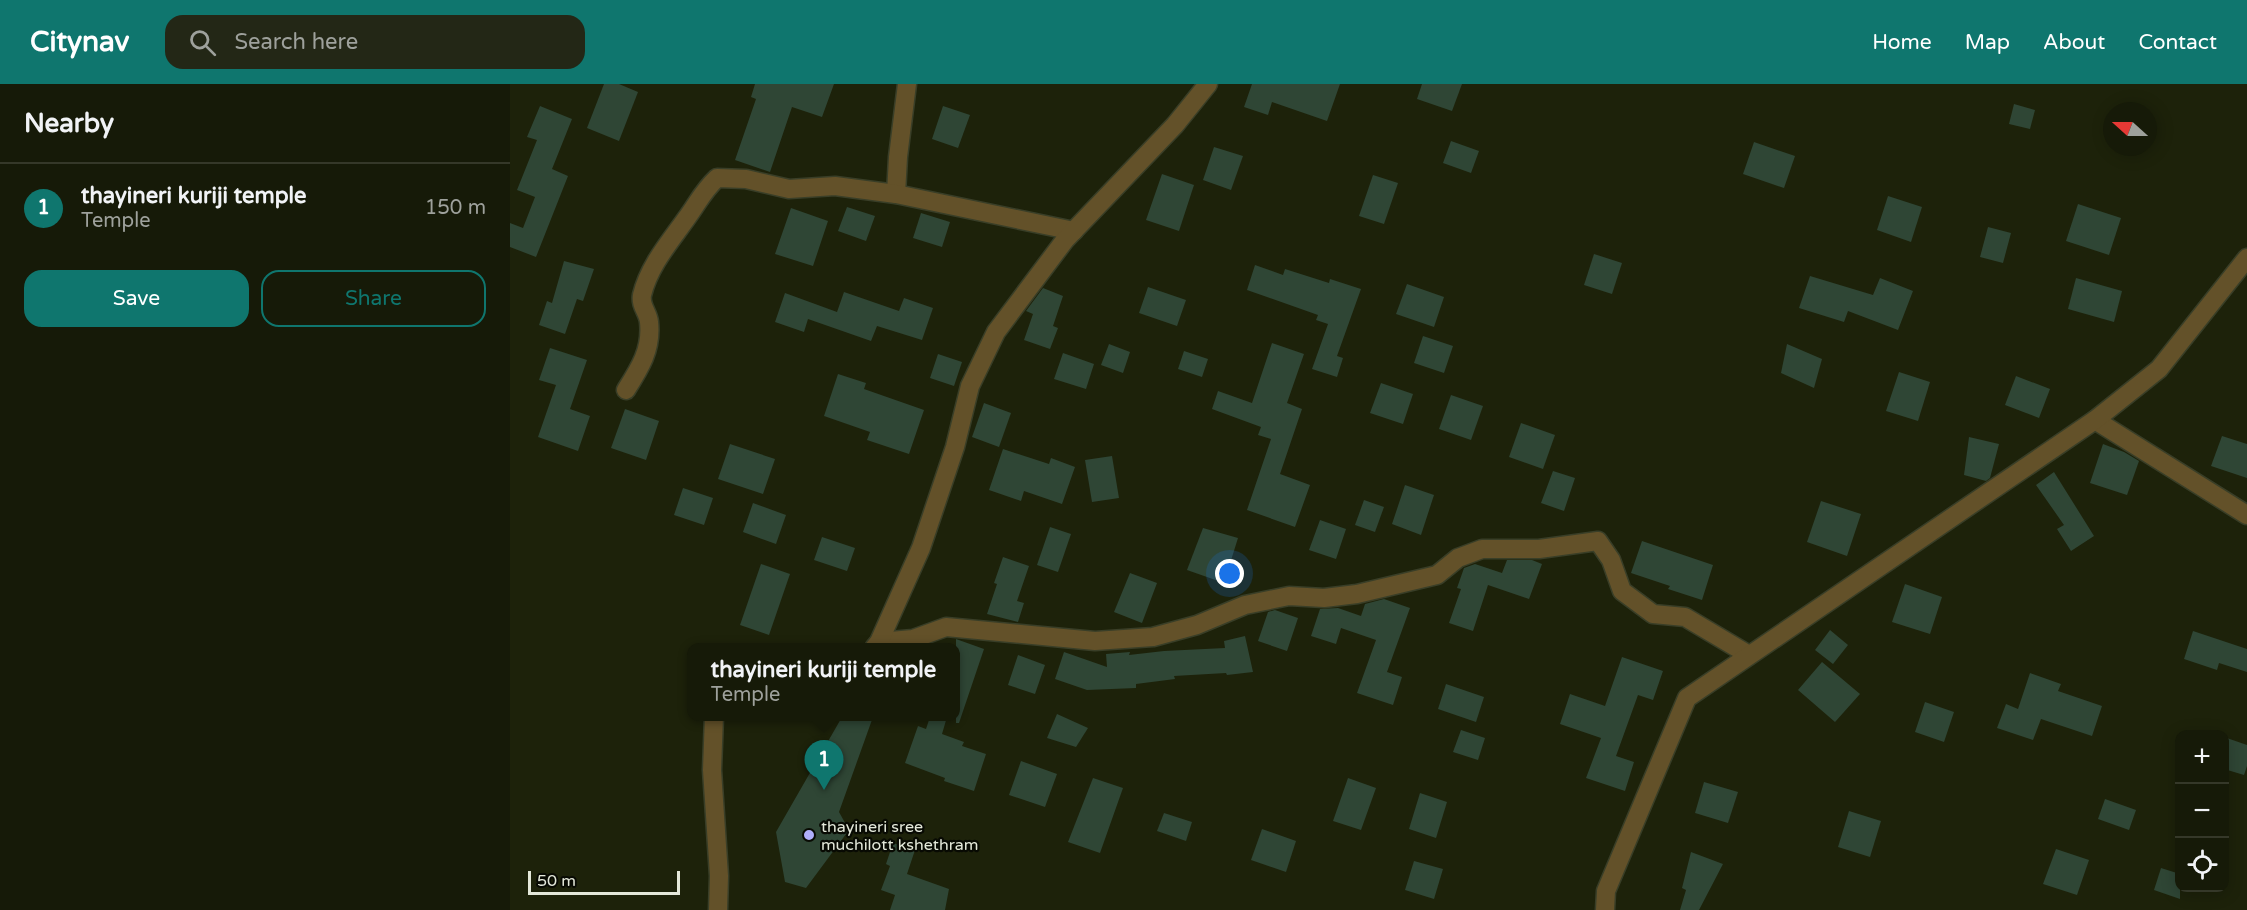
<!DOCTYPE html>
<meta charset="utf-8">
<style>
:root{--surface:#161a08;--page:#232716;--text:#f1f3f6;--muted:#9ea19c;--line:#353829;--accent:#0f766e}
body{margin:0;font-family:"Varela Round",sans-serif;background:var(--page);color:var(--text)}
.controls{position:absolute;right:18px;bottom:18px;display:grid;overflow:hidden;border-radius:12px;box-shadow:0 3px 15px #0003}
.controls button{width:54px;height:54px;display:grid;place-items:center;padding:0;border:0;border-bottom:2px solid var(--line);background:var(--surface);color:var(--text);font:30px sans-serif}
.compass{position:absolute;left:1593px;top:18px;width:54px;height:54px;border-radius:50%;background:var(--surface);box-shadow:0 3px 15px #0003;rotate:291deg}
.scale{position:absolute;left:18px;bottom:15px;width:152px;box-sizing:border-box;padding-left:6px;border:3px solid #e4e8da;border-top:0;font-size:16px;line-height:21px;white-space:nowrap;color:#e4e8da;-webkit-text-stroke:4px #080a03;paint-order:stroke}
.you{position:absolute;left:720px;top:490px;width:21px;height:21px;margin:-15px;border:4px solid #fff;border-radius:50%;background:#1a73e8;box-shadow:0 0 0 9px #1a73e833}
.badge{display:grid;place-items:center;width:39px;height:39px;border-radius:50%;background:var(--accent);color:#fff;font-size:20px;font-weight:700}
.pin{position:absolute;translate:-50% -50px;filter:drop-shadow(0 2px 3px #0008)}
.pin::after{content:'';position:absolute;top:32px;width:21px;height:18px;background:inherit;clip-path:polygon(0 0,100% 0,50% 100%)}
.popup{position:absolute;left:177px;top:559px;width:273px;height:78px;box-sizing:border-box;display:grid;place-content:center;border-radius:12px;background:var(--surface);filter:drop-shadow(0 2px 4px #0005);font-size:20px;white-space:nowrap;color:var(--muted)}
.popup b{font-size:22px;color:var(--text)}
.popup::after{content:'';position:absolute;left:50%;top:100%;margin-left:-12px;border:12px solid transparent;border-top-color:var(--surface)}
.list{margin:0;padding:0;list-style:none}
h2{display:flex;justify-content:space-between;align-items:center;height:78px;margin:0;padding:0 24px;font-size:26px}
h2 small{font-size:20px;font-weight:400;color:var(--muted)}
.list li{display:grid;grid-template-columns:39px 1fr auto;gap:18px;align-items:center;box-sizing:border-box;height:90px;padding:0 24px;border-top:2px solid var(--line)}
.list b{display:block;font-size:22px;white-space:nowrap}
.list p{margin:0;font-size:20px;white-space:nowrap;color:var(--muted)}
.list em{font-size:20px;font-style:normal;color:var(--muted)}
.actions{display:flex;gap:12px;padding:18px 24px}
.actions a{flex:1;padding:14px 0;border:2px solid var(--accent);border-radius:18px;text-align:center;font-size:21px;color:var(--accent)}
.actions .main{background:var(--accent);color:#fff}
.icon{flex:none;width:33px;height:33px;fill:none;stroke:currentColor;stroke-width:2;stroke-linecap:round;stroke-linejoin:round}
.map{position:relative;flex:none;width:1737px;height:826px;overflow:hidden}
header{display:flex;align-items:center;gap:36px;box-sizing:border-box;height:84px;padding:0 30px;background:var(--accent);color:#fff}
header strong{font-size:28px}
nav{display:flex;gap:33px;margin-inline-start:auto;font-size:21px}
.search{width:420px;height:54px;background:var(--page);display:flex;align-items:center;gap:15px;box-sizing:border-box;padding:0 21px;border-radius:18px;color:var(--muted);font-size:22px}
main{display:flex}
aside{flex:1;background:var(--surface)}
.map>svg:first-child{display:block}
</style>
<header>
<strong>Citynav</strong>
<div class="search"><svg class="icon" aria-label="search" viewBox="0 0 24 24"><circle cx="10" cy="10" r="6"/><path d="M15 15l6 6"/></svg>Search here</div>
<nav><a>Home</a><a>Map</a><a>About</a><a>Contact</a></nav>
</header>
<main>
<aside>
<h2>Nearby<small></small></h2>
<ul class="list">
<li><span class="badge">1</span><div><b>thayineri kuriji temple</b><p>Temple</p></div><em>150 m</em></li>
</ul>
<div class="actions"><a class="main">Save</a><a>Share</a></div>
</aside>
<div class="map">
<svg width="1737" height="826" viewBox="0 0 1737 826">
<rect width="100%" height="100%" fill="#1d220a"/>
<g fill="#2f4635">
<path d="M94 0H109L128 8 109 57 77 44Z"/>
<path d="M245 0H324L312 33 282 23 260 88 225 76 246 15 241 13Z"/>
<path d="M742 0H830L817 37 762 18 758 31 734 23Z"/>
<path d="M912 0H952L942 27 907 15Z"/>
<path d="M1504 20 1525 26 1520 45 1499 40Z"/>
<path d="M30 22 62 35 42 85 58 92 26 173 0 163V139L13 144 25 113 7 106 27 56 17 53Z"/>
<path d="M433 22 460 31 448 64 422 55Z"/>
<path d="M941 57 969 67 961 89 933 79Z"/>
<path d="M1244 58 1285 72 1274 104 1233 90Z"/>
<path d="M704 63 733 72 721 106 693 96Z"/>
<path d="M652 90 684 101 669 147 636 136Z"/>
<path d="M863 91 888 99 874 140 849 132Z"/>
<path d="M1378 112 1412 123 1401 158 1367 146Z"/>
<path d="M1568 120 1611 134 1599 171 1556 157Z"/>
<path d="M337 123 365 132 356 157 328 147Z"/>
<path d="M281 124 318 137 303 182 265 170Z"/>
<path d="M411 129 440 138 432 163 403 154Z"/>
<path d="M1478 143 1501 149 1493 179 1470 173Z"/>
<path d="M1084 170 1112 179 1102 210 1074 201Z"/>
<path d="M54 177 84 185 73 217 67 215 55 250 29 241 37 217 42 219Z"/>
<path d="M745 181 773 191 775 185 819 199 820 195 851 205 827 272 833 274 827 293 802 285 818 240 806 236 808 231 737 206Z"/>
<path d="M1300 192 1363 211 1370 194 1403 207 1388 246 1338 227 1334 238 1289 224Z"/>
<path d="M1566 194 1612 207 1604 238 1558 225Z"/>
<path d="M897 200 934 213 924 243 886 230Z"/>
<path d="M638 203 676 216 667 242 629 229Z"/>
<path d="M533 204 553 212 543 242 548 244 540 265 514 256 523 230 516 227Z"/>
<path d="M334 208 389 227 394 214 423 224 412 256 367 242 361 257 298 235 294 248 265 238 275 209 327 228Z"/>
<path d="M913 252 943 262 934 289 904 279Z"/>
<path d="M762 259 794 270 777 319 792 325 770 390 800 401 785 443 737 426 761 355 748 351 751 343 702 325 708 307 742 319Z"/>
<path d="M599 260 620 268 613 289 591 281Z"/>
<path d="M1277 260 1312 275 1304 304 1271 289Z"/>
<path d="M40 264 77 276 60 325 80 332 68 367 28 353 46 301 29 296Z"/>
<path d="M674 267 698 275 692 293 668 285Z"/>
<path d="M553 269 584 280 576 305 544 295Z"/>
<path d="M428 270 452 278 444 302 420 294Z"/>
<path d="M1389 288 1420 298 1408 337 1376 327Z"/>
<path d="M328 290 356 299 354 305 414 326 399 370 357 356 360 348 314 332Z"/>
<path d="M1506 292 1540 305 1529 334 1495 321Z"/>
<path d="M871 299 903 310 893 340 860 329Z"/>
<path d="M941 311 973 322 961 356 929 345Z"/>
<path d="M474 319 501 329 489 363 462 353Z"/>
<path d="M115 325 149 337 136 376 101 364Z"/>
<path d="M1011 339 1045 351 1033 385 999 373Z"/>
<path d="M1712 352 1737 360V394L1701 382Z"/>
<path d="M1459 353 1489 360 1480 394 1476 397 1454 391Z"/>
<path d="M220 360 265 375 253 410 208 395Z"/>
<path d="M1593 360 1614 368 1629 377 1617 411 1580 399Z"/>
<path d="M493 365 539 380 541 374 565 383 552 420 514 407 511 417 479 406Z"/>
<path d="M602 372 609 414 582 418 575 376Z"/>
<path d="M1043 387 1065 394 1054 427 1031 419Z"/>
<path d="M1544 388 1584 452 1561 467 1547 445 1554 441 1526 401Z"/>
<path d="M895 401 924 411 911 451 882 440Z"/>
<path d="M173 404 203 414 194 441 164 431Z"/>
<path d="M854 416 874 423 865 448 845 441Z"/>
<path d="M1311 417 1351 430 1337 472 1297 458Z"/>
<path d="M243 419 276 431 266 460 233 448Z"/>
<path d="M810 436 836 445 826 475 799 466Z"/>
<path d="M540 443 561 450 548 488 527 481Z"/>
<path d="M693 444 728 454 714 499 677 486Z"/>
<path d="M312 453 345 464 337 487 304 476Z"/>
<path d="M1132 457 1203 481 1192 516 1158 505 1160 502 1121 489Z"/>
<path d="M493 473 519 482 507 517 514 519 508 538 477 530 487 500 484 499Z"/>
<path d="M997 476H1022L1032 480 1019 515 978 501 963 547 939 539 951 505 947 504 954 484 965 480 992 489Z"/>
<path d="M251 480 280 490 259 551 230 541Z"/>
<path d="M620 489 647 499 632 539 604 528Z"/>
<path d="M1395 500 1432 513 1420 550 1382 538Z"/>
<path d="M874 515 900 524 877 588 892 593 883 621 847 609 866 556 831 544 826 560 801 552 810 525 828 524 851 532 855 520Z"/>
<path d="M765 526 788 534 777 567 748 557 758 528Z"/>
<path d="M1320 546 1338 561 1323 580 1305 566Z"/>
<path d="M1683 547 1737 565V588L1709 579 1707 586 1674 575Z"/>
<path d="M735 552 743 588 717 591 716 589 664 592 665 595 626 600V604L577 606 545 595 554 568 597 583 596 570 620 568 619 571 654 567 715 564 714 557Z"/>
<path d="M446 555 474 565 449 639H446Z"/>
<path d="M508 571 535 581 525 610 498 601Z"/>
<path d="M1112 573 1153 587 1143 616 1128 611 1106 672 1124 678 1115 707 1076 694 1091 654 1050 640 1060 610 1095 622Z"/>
<path d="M1312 578 1350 610 1325 638 1288 606Z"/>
<path d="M1520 589 1551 600 1548 607 1592 622 1582 652 1531 635 1523 656 1487 644 1496 620 1508 625Z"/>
<path d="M936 600 974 613 966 638 928 625Z"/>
<path d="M1415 618 1444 628 1434 658 1405 648Z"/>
<path d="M547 630 578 644 566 663 537 654Z"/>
<path d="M332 633H363L329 728 339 746 296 804 275 798 266 748Z"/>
<path d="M420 633H437L432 650 454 658 452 662 476 670 464 707 434 697 435 694 395 679 408 642 416 645Z"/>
<path d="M951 646 975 654 968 676 943 668Z"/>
<path d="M1714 653 1737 661V682L1734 691 1714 685Z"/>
<path d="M511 677 547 690 535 723 499 711Z"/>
<path d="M583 694 613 704 590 769 558 758Z"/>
<path d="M838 694 866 704 851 746 823 737Z"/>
<path d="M1194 698 1228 708 1218 739 1185 729Z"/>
<path d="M910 709 937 718 926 754 899 745Z"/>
<path d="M1595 715 1626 726 1619 746 1588 735Z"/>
<path d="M1339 727 1371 737 1360 773 1328 763Z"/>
<path d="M654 729 682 738 676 757 647 747Z"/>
<path d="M752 745 786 757 776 788 741 776Z"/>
<path d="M383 759 405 766 397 790 439 805 435 826H380L385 811 371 806 380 782 376 780Z"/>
<path d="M1546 765 1579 776 1567 811 1533 800Z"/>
<path d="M1181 768 1213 780 1189 826H1170L1176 806 1172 804Z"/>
<path d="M904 777 933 785 924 815 895 806Z"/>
<path d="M1651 784 1670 790V815L1644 806Z"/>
</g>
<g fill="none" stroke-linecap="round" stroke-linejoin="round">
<g stroke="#393e27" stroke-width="21">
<g id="minor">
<path d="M386 110 388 73 397 0"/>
<path d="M116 306C130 284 142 265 139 238 138 228 130 222 132 211 139 182 159 159 176 135 188 119 192 108 207 94L236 95 279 105 325 102 386 110 564 147"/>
<path d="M1585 336 1737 431"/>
<path d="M369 558 403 555 436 543 585 557 643 553 687 541 735 521 779 512 814 514 847 510 927 491 948 474 972 465H1029L1088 457 1101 476 1112 507 1143 530 1175 533 1239 571"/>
<path d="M364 564 369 558 411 464 445 363 460 302 486 248 555 156 665 41 698 0"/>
<path d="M204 632 202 686 209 792 208 826"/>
<path d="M1095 826 1096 807 1177 614 1585 336 1649 285 1737 174"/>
</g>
</g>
<use href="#minor" stroke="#635129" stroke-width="18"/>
</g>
<circle fill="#afaefa" stroke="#080a03" stroke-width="2" cx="299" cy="751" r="6"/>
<g text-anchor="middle" stroke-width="4.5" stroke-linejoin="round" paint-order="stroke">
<g font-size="16" fill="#e4e8da" stroke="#080a03" text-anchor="start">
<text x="311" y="748">thayineri sree<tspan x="311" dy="18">muchilott kshethram</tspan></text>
</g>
</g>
</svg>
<div class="controls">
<button>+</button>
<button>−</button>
<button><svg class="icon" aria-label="locate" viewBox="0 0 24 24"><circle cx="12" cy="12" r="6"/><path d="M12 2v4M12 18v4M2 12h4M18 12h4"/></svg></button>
</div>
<svg class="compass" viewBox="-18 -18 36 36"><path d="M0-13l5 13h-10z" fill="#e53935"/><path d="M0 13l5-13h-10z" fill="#9ea19c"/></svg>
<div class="scale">50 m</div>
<div class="you"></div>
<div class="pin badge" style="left:314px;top:706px">1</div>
<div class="popup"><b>thayineri kuriji temple</b>Temple</div>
</div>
</main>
